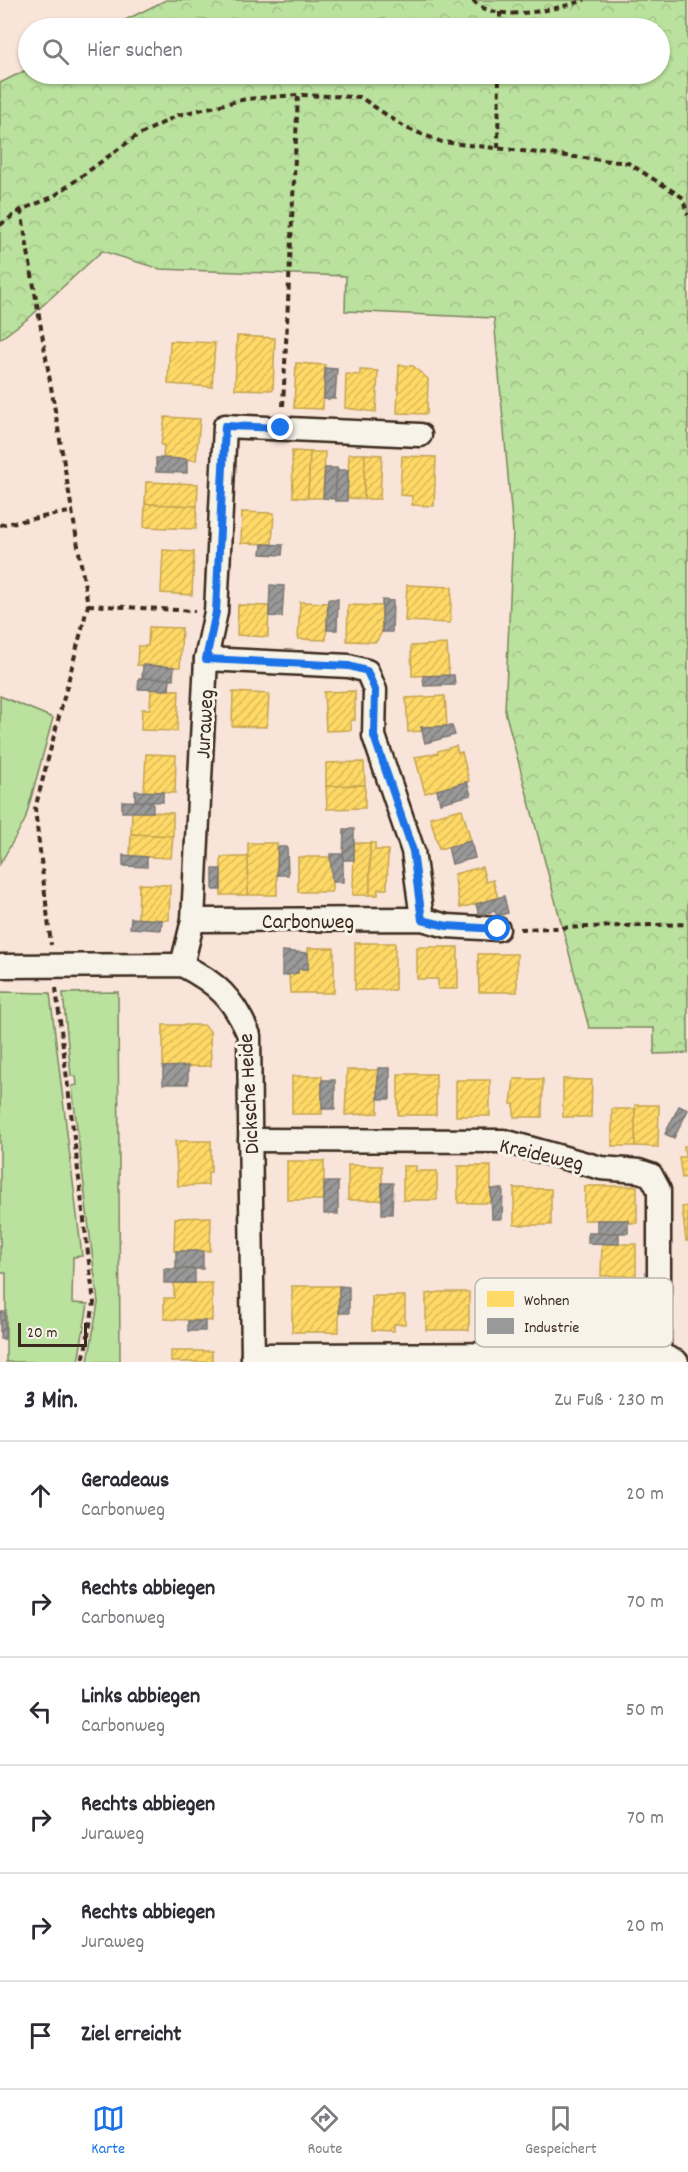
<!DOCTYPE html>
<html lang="de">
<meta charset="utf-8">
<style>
:root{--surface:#fff;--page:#f7f7f7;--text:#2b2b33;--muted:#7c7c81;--line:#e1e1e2;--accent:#1a73e8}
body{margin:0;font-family:Dekko,sans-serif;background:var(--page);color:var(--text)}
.scale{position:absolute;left:18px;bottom:15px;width:69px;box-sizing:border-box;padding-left:6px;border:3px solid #3b2a1e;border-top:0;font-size:16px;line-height:21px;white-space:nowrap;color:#3b2a1e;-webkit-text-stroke:4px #f7f3e8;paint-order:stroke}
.stop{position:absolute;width:18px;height:18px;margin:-14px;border:4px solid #1a73e8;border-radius:50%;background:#fff}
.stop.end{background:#1a73e8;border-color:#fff;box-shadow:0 2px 6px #0008}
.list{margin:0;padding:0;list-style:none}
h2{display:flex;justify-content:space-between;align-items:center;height:78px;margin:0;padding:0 24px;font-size:26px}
h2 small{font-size:20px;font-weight:400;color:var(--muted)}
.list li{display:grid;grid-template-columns:39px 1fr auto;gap:18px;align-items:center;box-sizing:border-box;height:108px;padding:0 24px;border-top:2px solid var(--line)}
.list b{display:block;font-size:22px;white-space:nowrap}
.list p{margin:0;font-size:20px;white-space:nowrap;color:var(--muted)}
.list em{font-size:20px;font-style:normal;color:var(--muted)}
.icon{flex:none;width:33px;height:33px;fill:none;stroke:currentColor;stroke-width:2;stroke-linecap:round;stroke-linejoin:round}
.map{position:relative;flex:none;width:688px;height:1362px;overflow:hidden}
.search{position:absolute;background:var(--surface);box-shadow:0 2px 4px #0004;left:18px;right:18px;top:18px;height:66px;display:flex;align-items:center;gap:15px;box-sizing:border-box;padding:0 21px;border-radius:33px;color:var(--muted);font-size:22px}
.sheet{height:726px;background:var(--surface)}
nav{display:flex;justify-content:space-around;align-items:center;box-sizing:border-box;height:84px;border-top:2px solid var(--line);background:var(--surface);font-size:16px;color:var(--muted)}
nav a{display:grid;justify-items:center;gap:3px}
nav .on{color:var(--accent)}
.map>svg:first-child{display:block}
</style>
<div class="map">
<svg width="688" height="1362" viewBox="0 0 688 1362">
<defs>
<pattern id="forest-crowns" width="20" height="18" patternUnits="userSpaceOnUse" patternTransform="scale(1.5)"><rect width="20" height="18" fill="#bae19d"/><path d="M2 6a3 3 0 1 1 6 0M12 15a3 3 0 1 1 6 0" fill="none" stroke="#a1c187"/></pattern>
<pattern id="homes-hatch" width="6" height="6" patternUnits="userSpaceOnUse" patternTransform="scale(1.5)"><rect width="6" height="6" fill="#ffd966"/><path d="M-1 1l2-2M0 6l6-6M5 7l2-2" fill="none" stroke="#dbba58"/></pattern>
<pattern id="industry-hatch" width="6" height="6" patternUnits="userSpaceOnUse" patternTransform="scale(1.5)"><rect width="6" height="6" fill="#999"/><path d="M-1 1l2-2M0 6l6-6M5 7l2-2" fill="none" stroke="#7e7d7c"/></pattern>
</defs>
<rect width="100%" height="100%" fill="#f9e4d9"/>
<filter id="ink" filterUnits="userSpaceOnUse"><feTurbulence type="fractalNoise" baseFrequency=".0167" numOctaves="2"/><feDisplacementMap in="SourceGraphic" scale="12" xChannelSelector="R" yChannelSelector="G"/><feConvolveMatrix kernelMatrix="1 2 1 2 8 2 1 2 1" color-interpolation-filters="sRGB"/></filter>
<g filter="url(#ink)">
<g fill="#bae19d" stroke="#7a865e" stroke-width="1.5">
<path d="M0 696 53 718 25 820 0 864Z"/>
<path d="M0 992 50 993 82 1256 73 1257 72 1303 88 1304 78 1362H6V1273H0Z"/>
<path d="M118 992 120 1362H88L98 1303 72 1086 77 1085 76 1076H71L63 993Z"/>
</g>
<path fill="url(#forest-crowns)" stroke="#7a865e" stroke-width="1.5" d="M166 0H688V1053L654 1054V1028H589L505 711 513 532 494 318 345 311 346 276 160 269 102 251 30 317 0 339V83L28 69V74H660V28H109Z"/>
<g fill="url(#homes-hatch)" stroke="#c4a450" stroke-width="1.5">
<path d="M237 336 275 338 273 390 235 389Z"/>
<path d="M170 341 215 343 212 387 168 384Z"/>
<path d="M296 363 325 365 323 409 294 408Z"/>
<path d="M399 365 413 366 428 379 427 414 397 413Z"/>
<path d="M360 370 378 371 376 412 345 408 346 374 360 375Z"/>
<path d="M165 417 200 419 196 460 163 458 164 445H161Z"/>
<path d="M292 451 310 452 308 498 293 497Z"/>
<path d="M310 452H325L323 498H308Z"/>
<path d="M349 454H365L364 499 347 498Z"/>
<path d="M365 454 382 455 380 499H364Z"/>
<path d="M402 456 436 457 434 506 412 505V496L400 495Z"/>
<path d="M146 482 198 484 197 506 145 504Z"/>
<path d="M145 504 197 506 196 529 144 527Z"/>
<path d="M242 512 274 513 272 544 241 543Z"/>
<path d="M163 550 194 552 192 595 161 593Z"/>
<path d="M407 585 452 587 450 623 405 621Z"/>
<path d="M300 602 328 603 326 640 298 639Z"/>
<path d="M238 605 269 606 268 637 237 635Z"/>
<path d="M348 605 382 606V632L376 642 347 641Z"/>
<path d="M149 627 182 628 180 667 137 665 138 646H148Z"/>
<path d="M447 644 449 675 412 676 411 646Z"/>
<path d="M151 689 179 690 177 731 141 730 142 709H150Z"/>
<path d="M355 691V720H351V730L326 731 324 692Z"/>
<path d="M233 692 269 694 267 727 232 726Z"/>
<path d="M445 696 447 726 421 727 422 731 408 732 406 698Z"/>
<path d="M456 746 458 753 462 752 469 781 425 793 415 757 438 753V751Z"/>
<path d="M146 754 176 755 175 793 144 791Z"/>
<path d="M364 762 365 785 326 786V763Z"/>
<path d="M365 785V808L327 809 326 786Z"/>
<path d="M462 809 471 841 439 849 430 817Z"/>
<path d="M132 811 173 813V836L131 834Z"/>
<path d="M131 834 173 836 171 858 130 856Z"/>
<rect x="248" y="843" width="29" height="52"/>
<path d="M354 843H370V895H353Z"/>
<path d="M370 843H375V850H388L387 889H378V895H370Z"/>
<rect x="221" y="857" width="27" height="38"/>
<rect x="298" y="857" width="34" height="35"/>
<path d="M482 867 486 882 493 880 498 898 460 908 454 874Z"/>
<path d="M139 884 170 885 169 920 138 919Z"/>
<rect x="355" y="943" width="40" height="47"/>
<path d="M417 947H458V989H438V979H417Z"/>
<path d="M308 948H334V993H290L289 973H298V969H308Z"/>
<path d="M478 954H517V992H479Z"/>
<path d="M163 1025H204L210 1031 211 1066 163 1067Z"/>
<path d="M347 1070H378V1113L345 1115Z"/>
<rect x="398" y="1074" width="38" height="41"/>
<rect x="292" y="1076" width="30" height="38"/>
<path d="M514 1079H543L542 1117H514V1104H511Z"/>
<path d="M563 1079 592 1080 591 1117H563Z"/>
<rect x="456" y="1080" width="34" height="36"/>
<path d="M635 1105H659L658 1147 635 1146Z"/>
<rect x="612" y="1109" width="23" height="37"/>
<path d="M175 1141H211V1172H208V1185L178 1186Z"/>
<path d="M684 1146H688V1177L682 1178 679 1157H685Z"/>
<rect x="287" y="1161" width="37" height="39"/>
<path d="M348 1165 382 1166V1200H348Z"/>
<path d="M403 1166H416V1171H437V1200H403Z"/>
<rect x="458" y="1166" width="33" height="37"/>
<path d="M585 1186H637V1223H628V1220H584Z"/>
<path d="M514 1188 551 1189V1225H514Z"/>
<path d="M688 1206V1241H686L682 1207Z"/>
<path d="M211 1217 210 1251H174L175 1218Z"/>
<path d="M602 1244H636V1276H601Z"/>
<path d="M174 1283H212V1321L164 1319V1298H174Z"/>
<rect x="292" y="1286" width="47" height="46"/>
<path d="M441 1292H469V1330H426V1294Z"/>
<path d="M372 1296H405V1324H394V1331L372 1330Z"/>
<rect x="171" y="1351" width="41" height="11"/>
</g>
<g fill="url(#industry-hatch)" stroke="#7d7874" stroke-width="1.5">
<path d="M325 368 337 369 335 399H324Z"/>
<path d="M156 458 187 459V473L156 472Z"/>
<path d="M325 468H337L335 499 323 498Z"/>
<path d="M337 470H348L347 501H335Z"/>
<path d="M262 544 283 545 282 555 261 554Z"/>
<path d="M270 585 284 586 282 617 269 616Z"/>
<path d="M328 599H338L337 630H327Z"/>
<path d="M382 600 393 601 392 632H382Z"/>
<path d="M143 665 174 667 173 679 142 678Z"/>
<path d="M454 675 455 685 424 686 423 676Z"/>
<path d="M139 678 170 679 169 690 138 689Z"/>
<path d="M452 726 455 735 425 743 421 727Z"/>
<path d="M467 782 471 795 440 803 437 790Z"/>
<path d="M135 791 163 792V802L135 801Z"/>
<path d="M122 801 153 802V812H122Z"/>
<path d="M344 829H354V860H343Z"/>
<path d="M471 841 475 858 452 864 448 847Z"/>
<path d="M278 847H287L288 875H277Z"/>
<path d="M330 854H343V882H332Z"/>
<path d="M123 855 147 857V867L123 866Z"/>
<rect x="213" y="869" width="8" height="21"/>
<path d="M504 896 508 913 497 916 495 911 479 915 476 904Z"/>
<path d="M131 918 162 920 161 930 130 928Z"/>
<path d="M282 951 308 953V969H298V973L282 976Z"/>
<path d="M188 1066V1084H163V1067Z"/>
<rect x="378" y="1068" width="12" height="31"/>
<rect x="322" y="1080" width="13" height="29"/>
<path d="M679 1106 688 1110 674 1138 665 1134Z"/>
<rect x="324" y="1182" width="14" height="32"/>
<path d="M382 1183H393L392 1214H382Z"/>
<path d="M491 1189H503L502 1219H492Z"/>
<rect x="597" y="1220" width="31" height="13"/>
<path d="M588 1233H619V1244L588 1243Z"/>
<rect x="176" y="1251" width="27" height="18"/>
<rect x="164" y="1269" width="31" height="14"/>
<path d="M339 1286 349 1287V1313H339Z"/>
<rect x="0" y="1312" width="5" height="27"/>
<rect x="188" y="1321" width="17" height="10"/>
</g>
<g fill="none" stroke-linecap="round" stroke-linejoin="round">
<g stroke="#3b2a1e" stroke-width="27">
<g id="minor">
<path d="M206 659 349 666 367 671 375 690 374 736 413 851 422 919"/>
<path d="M193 920 422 919 447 926 498 929"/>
<path d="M182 965 193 920 206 659 216 612 225 426 420 435"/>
<path d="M0 966 182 965C217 983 233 998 249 1035L253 1362"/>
<path d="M250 1140 504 1141 601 1168 639 1171 651 1175 659 1190V1354"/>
<path d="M253 1355 659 1354 677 1362"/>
</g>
</g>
<g stroke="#3b2a1e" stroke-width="4" stroke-dasharray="6 4.5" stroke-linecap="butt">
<path d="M473 0C493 25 558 9 585 0"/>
<path d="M500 28V12"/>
<path d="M498 148 499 74"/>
<path d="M21 210 88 605 35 809 51 945"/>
<path d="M0 225 21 210 53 197 135 137 178 115 246 99 298 95 360 97 406 128 442 142 628 163 682 197 688 215"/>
<path d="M283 406 298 95"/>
<path d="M0 525 74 511"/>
<path d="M88 605 195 611"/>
<path d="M520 929 688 924"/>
<path d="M56 988 94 1303 83 1362"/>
</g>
<use href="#minor" stroke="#f7f3e8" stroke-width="22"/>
</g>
</g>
<g fill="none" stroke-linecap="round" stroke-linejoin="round" filter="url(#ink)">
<path stroke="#1a73e8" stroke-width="8" d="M281 428 225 426 216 612 206 659 349 666 367 671 375 690 374 736 413 851 422 920 447 926 498 929"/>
</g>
<g text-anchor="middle" stroke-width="6" stroke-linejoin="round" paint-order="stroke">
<g font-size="22" fill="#3b2a1e" stroke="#f7f3e8">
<text transform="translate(203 724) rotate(-87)" y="8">Juraweg</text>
<text x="308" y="928">Carbonweg</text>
<text transform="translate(247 1094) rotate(-93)" y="8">Dicksche Heide</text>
<text transform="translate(542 1153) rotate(13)" y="8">Kreideweg</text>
</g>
</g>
<rect x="475" y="1278" width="198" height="69" rx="9" fill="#f7f3e8" stroke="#bfb7ab" stroke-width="1.5"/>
<rect x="487" y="1291" width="27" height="16" fill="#ffd966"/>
<rect x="487" y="1318" width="27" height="16" fill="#999"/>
<g font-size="16" fill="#3b2a1e">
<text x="524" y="1305">Wohnen</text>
<text x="524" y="1332">Industrie</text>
</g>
</svg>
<div class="scale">20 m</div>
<div class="stop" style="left:498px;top:929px"></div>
<div class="stop end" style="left:281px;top:428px"></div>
<div class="search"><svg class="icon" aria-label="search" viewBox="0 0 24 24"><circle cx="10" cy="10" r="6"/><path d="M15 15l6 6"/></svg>Hier suchen</div>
</div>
<section class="sheet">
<h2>3 Min.<small>Zu Fuß · 230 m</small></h2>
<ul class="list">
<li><svg class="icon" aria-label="ahead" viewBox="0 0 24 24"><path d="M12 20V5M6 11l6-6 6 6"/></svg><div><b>Geradeaus</b><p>Carbonweg</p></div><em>20 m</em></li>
<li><svg class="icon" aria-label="right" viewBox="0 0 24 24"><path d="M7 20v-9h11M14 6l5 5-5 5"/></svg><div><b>Rechts abbiegen</b><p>Carbonweg</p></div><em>70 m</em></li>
<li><svg class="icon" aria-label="left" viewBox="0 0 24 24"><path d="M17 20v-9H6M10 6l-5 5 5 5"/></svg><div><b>Links abbiegen</b><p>Carbonweg</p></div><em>50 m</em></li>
<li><svg class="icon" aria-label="right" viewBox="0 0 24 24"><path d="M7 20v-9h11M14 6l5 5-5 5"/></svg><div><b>Rechts abbiegen</b><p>Juraweg</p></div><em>70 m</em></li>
<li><svg class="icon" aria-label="right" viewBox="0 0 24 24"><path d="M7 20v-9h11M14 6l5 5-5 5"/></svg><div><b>Rechts abbiegen</b><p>Juraweg</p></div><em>20 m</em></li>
<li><svg class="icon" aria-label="arrive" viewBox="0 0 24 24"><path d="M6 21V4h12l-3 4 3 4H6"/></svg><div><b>Ziel erreicht</b></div></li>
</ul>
</section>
<nav>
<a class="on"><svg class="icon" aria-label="map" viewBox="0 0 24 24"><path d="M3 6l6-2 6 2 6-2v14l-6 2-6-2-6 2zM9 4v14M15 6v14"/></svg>Karte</a>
<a><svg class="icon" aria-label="directions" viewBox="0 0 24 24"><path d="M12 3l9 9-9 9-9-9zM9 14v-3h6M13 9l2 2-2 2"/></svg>Route</a>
<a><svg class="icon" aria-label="saved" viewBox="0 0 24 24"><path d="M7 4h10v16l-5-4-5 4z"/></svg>Gespeichert</a>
</nav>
